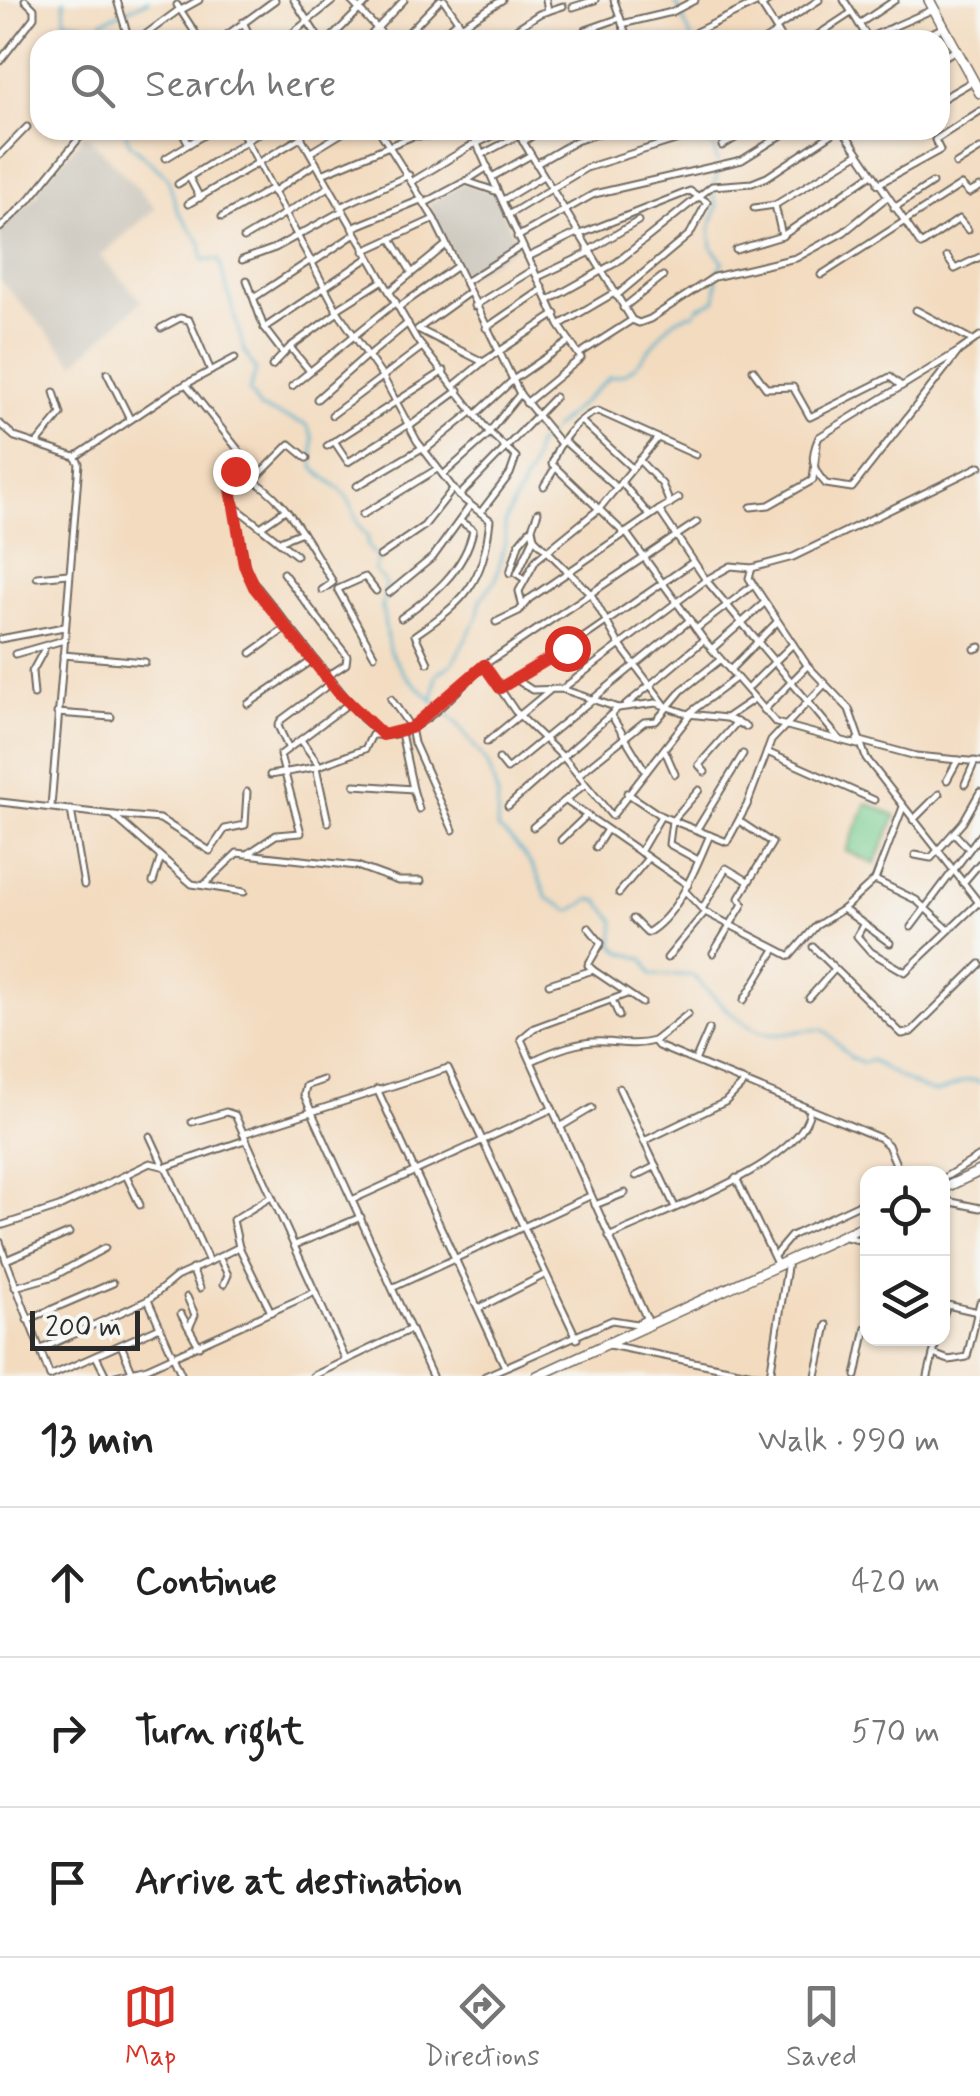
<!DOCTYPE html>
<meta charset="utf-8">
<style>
:root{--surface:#fff;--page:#f2f2f2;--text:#222;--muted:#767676;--line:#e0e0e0;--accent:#d93025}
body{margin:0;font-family:Mynerve,sans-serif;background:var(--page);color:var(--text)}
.controls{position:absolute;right:30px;bottom:30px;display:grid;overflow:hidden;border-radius:20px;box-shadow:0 2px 8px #0004}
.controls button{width:90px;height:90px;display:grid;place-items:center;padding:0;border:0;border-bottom:2px solid var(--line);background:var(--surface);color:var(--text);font:50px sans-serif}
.scale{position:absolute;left:30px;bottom:25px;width:110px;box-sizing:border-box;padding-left:10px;border:5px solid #2b2b2b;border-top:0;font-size:28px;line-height:35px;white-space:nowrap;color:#2b2b2b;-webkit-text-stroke:8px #f6f6f2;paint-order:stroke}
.stop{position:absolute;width:30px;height:30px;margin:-22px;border:8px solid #d93025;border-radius:50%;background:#fff}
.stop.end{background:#d93025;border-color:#fff;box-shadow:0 2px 10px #0008}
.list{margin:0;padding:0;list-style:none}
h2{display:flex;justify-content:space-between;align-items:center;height:130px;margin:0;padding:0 40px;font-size:42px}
h2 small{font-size:32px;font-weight:400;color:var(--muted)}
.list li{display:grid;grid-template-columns:65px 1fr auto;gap:30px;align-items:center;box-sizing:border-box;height:150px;padding:0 40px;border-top:2px solid var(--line)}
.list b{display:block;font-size:38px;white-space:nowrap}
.list em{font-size:32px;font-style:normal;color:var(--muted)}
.icon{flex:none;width:55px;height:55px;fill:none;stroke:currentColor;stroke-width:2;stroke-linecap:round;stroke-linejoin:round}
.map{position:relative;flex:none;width:980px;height:1376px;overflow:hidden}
.search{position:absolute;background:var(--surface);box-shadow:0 2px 8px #0004;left:30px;right:30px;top:30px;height:110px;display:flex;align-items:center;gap:25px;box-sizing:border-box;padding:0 35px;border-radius:30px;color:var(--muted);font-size:38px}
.sheet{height:580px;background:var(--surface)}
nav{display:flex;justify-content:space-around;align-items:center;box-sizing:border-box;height:140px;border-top:2px solid var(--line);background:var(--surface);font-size:28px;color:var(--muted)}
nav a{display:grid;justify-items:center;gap:5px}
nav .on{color:var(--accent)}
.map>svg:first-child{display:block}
</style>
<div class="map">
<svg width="980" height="1376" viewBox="0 0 980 1376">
<rect width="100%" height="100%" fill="#f6f6f2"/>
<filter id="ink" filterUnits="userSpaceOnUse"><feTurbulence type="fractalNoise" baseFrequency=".01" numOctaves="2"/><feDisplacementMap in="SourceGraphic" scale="20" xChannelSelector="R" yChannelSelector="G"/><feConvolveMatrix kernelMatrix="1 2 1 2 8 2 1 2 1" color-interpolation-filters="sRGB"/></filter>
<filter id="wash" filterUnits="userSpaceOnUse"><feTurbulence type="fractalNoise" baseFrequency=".0048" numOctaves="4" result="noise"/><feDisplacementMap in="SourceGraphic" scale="40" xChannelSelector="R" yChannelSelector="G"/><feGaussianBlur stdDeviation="2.25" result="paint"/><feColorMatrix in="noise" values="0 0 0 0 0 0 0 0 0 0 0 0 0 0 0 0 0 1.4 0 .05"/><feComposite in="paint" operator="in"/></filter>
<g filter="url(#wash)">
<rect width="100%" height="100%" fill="#f3dbbf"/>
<g fill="#c9c3b8">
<path d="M86 134 156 208 100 256 142 301 75 363 0 280V230L40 192 37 189Z"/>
<path d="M464 183 494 193 518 245 464 279 428 204Z"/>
</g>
<path fill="#7ace92" stroke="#527c5e" stroke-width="2.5" d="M867 803 896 816 875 864 846 851Z"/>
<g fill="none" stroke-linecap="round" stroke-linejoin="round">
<g stroke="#49adc9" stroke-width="2.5">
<path d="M64 0 65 20 82 23 86 40"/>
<path d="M675 0 692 40"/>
<path d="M91 40 103 21 149 0"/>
<path d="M125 130 129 143 168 178 177 210 201 243 203 260H219L244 350 256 371 249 391 260 408 307 425 313 438V468C323 478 337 484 345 495 357 509 351 520 368 537L367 545 378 560 374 570 386 583 382 607 389 650 406 676 456 722 488 764 498 797 497 828C521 846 537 868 547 898L571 911 591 899 599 901 615 921 613 944 621 952 644 959 652 975H692C712 994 740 1029 769 1034 786 1037 803 1027 824 1030L851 1058 862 1063 872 1060C877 1066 928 1093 935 1092 952 1091 962 1075 980 1082"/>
<path d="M710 130 717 162"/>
<path d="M716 275 723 261 712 248 710 228 717 206 712 192 719 169"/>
<path d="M553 429 610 377C648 377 655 316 694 314L699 307 716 300 717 280"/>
<path d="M433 701 436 675 452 664 477 618 481 599 496 579 505 542V521L530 471 537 444 549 434"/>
</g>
</g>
</g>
<g filter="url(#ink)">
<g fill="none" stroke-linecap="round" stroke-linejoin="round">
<g stroke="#71695f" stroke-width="9">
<g id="street">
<path d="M117 0 129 40"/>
<path d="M294 0 320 40"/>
<path d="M350 0 388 40"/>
<path d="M444 0 471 40"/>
<path d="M546 0 548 11"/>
<path d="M614 0 628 40"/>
<path d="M758 0 783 40"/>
<path d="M844 0 868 38"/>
<path d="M177 5 200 40"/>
<path d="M761 6 770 0"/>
<path d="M573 7 595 0"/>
<path d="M181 10 199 0"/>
<path d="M243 22 252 40"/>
<path d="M622 24 672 12 695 0"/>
<path d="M859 24 895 0"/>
<path d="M461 26 502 0"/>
<path d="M776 28 819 0"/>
<path d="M696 32 758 2"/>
<path d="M868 38 934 9"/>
<path d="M138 40 180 9"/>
<path d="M220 40 275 0"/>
<path d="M284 40 334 0"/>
<path d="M329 40 369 0"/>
<path d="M366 40 404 0"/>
<path d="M401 40 440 0"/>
<path d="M435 40 458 21"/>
<path d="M499 40 539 14 563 6"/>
<path d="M586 40V30L620 18"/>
<path d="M613 40 626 35"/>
<path d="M658 40 664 38"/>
<path d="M765 40 778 32"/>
<path d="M810 40 851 13"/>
<path d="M917 40 944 27"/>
<path d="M940 59 956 50"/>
<path d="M0 61 34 17V9L25 0"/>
<path d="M940 100 973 81"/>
<path d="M181 130 189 144"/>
<path d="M241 130 338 312 384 379 417 441 459 496 490 520C483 584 466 600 415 635L428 663"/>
<path d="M297 130 417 340 489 432 516 457 510 474 481 512"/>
<path d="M379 130 434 219 520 394 561 444"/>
<path d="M471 130 498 192"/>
<path d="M516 130 632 320"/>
<path d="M843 130 921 245 959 219 968 230"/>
<path d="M523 142 541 130"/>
<path d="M478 143 505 130"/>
<path d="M722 146 749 130"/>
<path d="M311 152 347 130"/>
<path d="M483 154 519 135"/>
<path d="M0 155 27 127"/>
<path d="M166 158 212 130"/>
<path d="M536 164 576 141 608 130"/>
<path d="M956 164 980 149"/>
<path d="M322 174 413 136H444L454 130"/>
<path d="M189 177 200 198"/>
<path d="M492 177 531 155"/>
<path d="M413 181 477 142"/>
<path d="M466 181 488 167"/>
<path d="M178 184 264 130"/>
<path d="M878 184 940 150 935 140 980 111"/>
<path d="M273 192 316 163"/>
<path d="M503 200 543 176"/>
<path d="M425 203 466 181 498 192 559 325 581 358 526 403"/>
<path d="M188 204 302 137"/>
<path d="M775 205 782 236"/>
<path d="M340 207 409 175"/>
<path d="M754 208 775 205 858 154"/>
<path d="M894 208 932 183"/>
<path d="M508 215 586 168 707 130"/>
<path d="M222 217 271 189"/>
<path d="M0 228 29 200 84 132"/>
<path d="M352 228 423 199"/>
<path d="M578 235 690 191 707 202 690 234 616 296"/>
<path d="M517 237 594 194 742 160 790 130"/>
<path d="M244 238 329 187"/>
<path d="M736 250 782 236 872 174"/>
<path d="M364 251 434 219"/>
<path d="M588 251 638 221"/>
<path d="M528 257 577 233"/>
<path d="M947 257 955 269 980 257"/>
<path d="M242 260 275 248 342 211"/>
<path d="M312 263 355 234"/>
<path d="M412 273 446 245"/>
<path d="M821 275 961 185 969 193 980 187"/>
<path d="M538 277 589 253"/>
<path d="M247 280 264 328 283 353"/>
<path d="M465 282 522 246"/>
<path d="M390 291 412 273 392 240"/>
<path d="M255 297 311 260"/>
<path d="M549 300 617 262 712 186 752 183 767 177 838 130"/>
<path d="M474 306 534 269"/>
<path d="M399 307 457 266"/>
<path d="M623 308 663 276"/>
<path d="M336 310 382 281"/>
<path d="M916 310 972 340"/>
<path d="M561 324 614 293"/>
<path d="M161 328 180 318 189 320 211 371"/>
<path d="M264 328 368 258"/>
<path d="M486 328 543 289"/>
<path d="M418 329 483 362 556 314"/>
<path d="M418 329 468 293"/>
<path d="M290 347 309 370"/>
<path d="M959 351 819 437C810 457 811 468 826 484L852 488 959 351 980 336"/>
<path d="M579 354 632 320 639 323 650 319 714 277 796 258 844 232 887 197"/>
<path d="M368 356 408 323"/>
<path d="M272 366 290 347 338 312"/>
<path d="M753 370 766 388 793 387 810 417 890 377 900 385"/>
<path d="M107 373 130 419"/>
<path d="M186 384 240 452 230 483 247 574 362 718 383 735C423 736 456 689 484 665"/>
<path d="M456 384 483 362"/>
<path d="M292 386 396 302"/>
<path d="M317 399 367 355"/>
<path d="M332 415 422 347"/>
<path d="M475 415 513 380 570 341"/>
<path d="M581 421 632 468"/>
<path d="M0 424 15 437 75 457 79 463 51 807"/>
<path d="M410 426 459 390"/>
<path d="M489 432 520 394"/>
<path d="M334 441 348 462 409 424"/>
<path d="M564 441 617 488"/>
<path d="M37 443 61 414 54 392"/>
<path d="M327 446 444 371"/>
<path d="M425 450 473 411"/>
<path d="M75 457 175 390 235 358"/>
<path d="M639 460 662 484 670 504"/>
<path d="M980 466 793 557 752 568 749 578 807 665 849 709 866 758 980 904"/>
<path d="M235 471C284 489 306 541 333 582"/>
<path d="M443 475 489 434"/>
<path d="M256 478 290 444 307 458"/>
<path d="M621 482 650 516"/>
<path d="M357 486 422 448"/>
<path d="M544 486 555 468"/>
<path d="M459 496 555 397"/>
<path d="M751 507 769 505 813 480 817 445"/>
<path d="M239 510 296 555"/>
<path d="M659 510 679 498"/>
<path d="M538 512 532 528 534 538 591 594 619 644 665 705"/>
<path d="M362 515 437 469"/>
<path d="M262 526 285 510"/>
<path d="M625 534 552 464C556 445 579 416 598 411L696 455"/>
<path d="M627 534 704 640 776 723 858 745"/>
<path d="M282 540 302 532"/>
<path d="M380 556 424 526 453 489"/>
<path d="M283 573 347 656 346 664 326 677"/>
<path d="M510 573 519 543 530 530"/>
<path d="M37 577 68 574"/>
<path d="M523 578 517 574 534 538"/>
<path d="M338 589 365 577 376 591"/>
<path d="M322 590 332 583"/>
<path d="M338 590 374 655"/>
<path d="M389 593 433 557 470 506"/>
<path d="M522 604 519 591 536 560 599 509 657 439"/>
<path d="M401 618C432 596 465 570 473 530L460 521"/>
<path d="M496 622 519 611 529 599 659 510 706 580 840 740"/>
<path d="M696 629 752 586"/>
<path d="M0 639 64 627"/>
<path d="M713 648 763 604"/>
<path d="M975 649 980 647"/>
<path d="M251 653 289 626"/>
<path d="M15 654 64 640"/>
<path d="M63 655 145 662"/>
<path d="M730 670 777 622"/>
<path d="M520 682 532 690 562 689 618 708"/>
<path d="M501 688 574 644 693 562"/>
<path d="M562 689 706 580 731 566 752 568"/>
<path d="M747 689 793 644"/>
<path d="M34 695 32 672 44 650"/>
<path d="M391 699 411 728 414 743 453 830"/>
<path d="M248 704 313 660"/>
<path d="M626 705 704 640"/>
<path d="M764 710 807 666"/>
<path d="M57 713 111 717"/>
<path d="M688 714 736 678"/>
<path d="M691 714 612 816 564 758 515 711 484 665 697 522"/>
<path d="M611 715 646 772"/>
<path d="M727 718 747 727"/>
<path d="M301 740 319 765"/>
<path d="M857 740 916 756 980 762"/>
<path d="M487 742 549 691"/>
<path d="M288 747 278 726 281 720 331 683"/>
<path d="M665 751 675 774"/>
<path d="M767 752 874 800"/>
<path d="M499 759 507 769 690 620"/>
<path d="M316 767 328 822"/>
<path d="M705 772 699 765 737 722"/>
<path d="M270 775 316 767 365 749 372 735H380"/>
<path d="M578 775 644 722 656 721 682 690 720 660"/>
<path d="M947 780 958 760"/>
<path d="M965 784 975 761"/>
<path d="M355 785 413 789 401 733"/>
<path d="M413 789 419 809"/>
<path d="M627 793 661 816 727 842 747 805 771 741 825 684"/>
<path d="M566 801 688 885"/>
<path d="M0 802 113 815 192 884 244 892"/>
<path d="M508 806 618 708 656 703 688 714 726 718 754 699"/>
<path d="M71 810 84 885"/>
<path d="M114 815 160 819 210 851 225 829 245 825 247 792"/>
<path d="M913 820 939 794"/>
<path d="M533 827 585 784"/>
<path d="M697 829 743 754"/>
<path d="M954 833 969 849"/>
<path d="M561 840 584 818"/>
<path d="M596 847 606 831"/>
<path d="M640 852 661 816"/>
<path d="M249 853 276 835 301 833 280 755 348 704"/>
<path d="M915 855 931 858 963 822 980 792"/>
<path d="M698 860 669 844 672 821 699 790"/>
<path d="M875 880 916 900 949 930"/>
<path d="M153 882 160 860"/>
<path d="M963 883 980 863"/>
<path d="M205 884 237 853 357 866 398 881H421"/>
<path d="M685 891 705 912 790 956 816 926 843 909 890 943"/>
<path d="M619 893 648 858"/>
<path d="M702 909 726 868 748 881"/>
<path d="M843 909 875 880 903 807"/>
<path d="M633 919 647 933C679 915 695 868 710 835"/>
<path d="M863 925 857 936 871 952 905 972 979 902"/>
<path d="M588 927 601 943 588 965 593 970"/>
<path d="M911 927 980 835"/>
<path d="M813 947 902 1034 911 1032 980 964"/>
<path d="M713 953 743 904 739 898 772 843 739 821"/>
<path d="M667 958 705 912"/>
<path d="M549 984 593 970 642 1003"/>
<path d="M627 994 534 1028 521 1039 649 1324"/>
<path d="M809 998 835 969"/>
<path d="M744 1000 774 951"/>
<path d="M613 1002 619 1016"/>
<path d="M688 1014 654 1041 658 1046 880 1138 888 1145 900 1174"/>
<path d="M532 1061C552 1051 582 1040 605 1042 623 1043 634 1046 654 1041"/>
<path d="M695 1061 709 1029"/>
<path d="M323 1080 306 1086 304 1095 432 1376"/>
<path d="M619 1088 674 1205"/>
<path d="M377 1089 505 1367"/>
<path d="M192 1122 226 1112 235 1115 345 1358"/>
<path d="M560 1127 592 1108"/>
<path d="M243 1134 448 1068 577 1339"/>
<path d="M150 1136 162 1162"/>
<path d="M644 1141 725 1102 744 1083"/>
<path d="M166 1167 209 1262 239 1247"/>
<path d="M126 1175 140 1205"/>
<path d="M636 1176 656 1166"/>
<path d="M736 1178 778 1266"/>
<path d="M942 1179 980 1156"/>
<path d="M354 1199 552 1109"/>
<path d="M942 1200 980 1208"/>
<path d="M595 1205 625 1193"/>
<path d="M0 1226 59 1207 150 1163 166 1167 245 1140"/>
<path d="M609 1237C658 1213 803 1165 810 1110"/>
<path d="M846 1237 868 1242"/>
<path d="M0 1242 6 1260"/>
<path d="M295 1245 361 1217"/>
<path d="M774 1256 791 1236 868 1200"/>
<path d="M219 1257 228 1275 224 1284"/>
<path d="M192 1269 200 1288"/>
<path d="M15 1287 54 1276 105 1248"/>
<path d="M394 1287 590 1196"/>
<path d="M187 1297 195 1315 190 1326"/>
<path d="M148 1300 182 1376"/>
<path d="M479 1308 544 1275"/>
<path d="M271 1312 239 1247 233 1220 271 1197"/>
<path d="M181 1314 199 1346"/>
<path d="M942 1319 947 1305 978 1312"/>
<path d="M27 1320 113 1283"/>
<path d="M121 1345 134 1376"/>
<path d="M609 1345 763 1376"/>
<path d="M39 1350 148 1300 176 1277 209 1262"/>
<path d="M933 1354 949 1360 967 1357 980 1302"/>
<path d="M96 1356 106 1376"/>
<path d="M50 1376 6 1260 69 1233"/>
<path d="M50 1376 160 1327"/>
<path d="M115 1376 147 1368 315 1292"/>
<path d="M313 1376 411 1329"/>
<path d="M485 1376 612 1320 637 1324 647 1318"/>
<path d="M770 1376 788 1261"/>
<path d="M816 1376 827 1325"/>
<path d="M856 1376 866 1328"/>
<path d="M928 1376 937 1338"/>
</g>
</g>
<g stroke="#71695f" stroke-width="12">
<g id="secondary">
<path d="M929 0 980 93"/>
<path d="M942 1189 980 1171"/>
<path d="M537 1376 868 1224"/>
</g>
</g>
<use href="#street" stroke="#fff" stroke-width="5"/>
<use href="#secondary" stroke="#fff" stroke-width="9"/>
</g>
</g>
<g fill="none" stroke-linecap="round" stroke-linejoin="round" filter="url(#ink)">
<path stroke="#d93025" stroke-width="12" d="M235 471 230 483 244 565 254 587 338 692 383 735 411 728 484 665 500 688 567 648"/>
</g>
</svg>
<div class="controls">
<button><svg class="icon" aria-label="locate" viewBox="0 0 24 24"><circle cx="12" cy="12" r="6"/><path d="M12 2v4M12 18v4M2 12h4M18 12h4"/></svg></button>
<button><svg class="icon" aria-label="layers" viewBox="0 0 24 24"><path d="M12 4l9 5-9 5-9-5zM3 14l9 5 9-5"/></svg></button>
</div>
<div class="scale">200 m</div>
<div class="stop" style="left:567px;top:648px"></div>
<div class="stop end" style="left:235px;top:471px"></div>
<div class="search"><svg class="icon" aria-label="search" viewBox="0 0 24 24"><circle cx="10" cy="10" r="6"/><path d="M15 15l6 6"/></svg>Search here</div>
</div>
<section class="sheet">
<h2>13 min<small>Walk · 990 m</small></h2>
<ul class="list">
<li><svg class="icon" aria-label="ahead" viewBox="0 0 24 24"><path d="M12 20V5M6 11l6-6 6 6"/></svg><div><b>Continue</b></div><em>420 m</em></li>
<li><svg class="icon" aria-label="right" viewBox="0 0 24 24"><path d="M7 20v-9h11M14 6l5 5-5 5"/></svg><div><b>Turn right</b></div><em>570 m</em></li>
<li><svg class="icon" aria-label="arrive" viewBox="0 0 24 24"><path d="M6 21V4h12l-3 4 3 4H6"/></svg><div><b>Arrive at destination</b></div></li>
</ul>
</section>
<nav>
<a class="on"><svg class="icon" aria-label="map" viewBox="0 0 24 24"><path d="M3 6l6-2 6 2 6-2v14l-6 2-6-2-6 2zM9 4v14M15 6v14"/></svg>Map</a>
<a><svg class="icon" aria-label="directions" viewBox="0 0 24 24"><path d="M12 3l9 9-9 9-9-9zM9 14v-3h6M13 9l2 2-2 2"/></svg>Directions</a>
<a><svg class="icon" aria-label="saved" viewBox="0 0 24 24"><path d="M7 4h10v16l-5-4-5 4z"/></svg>Saved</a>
</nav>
